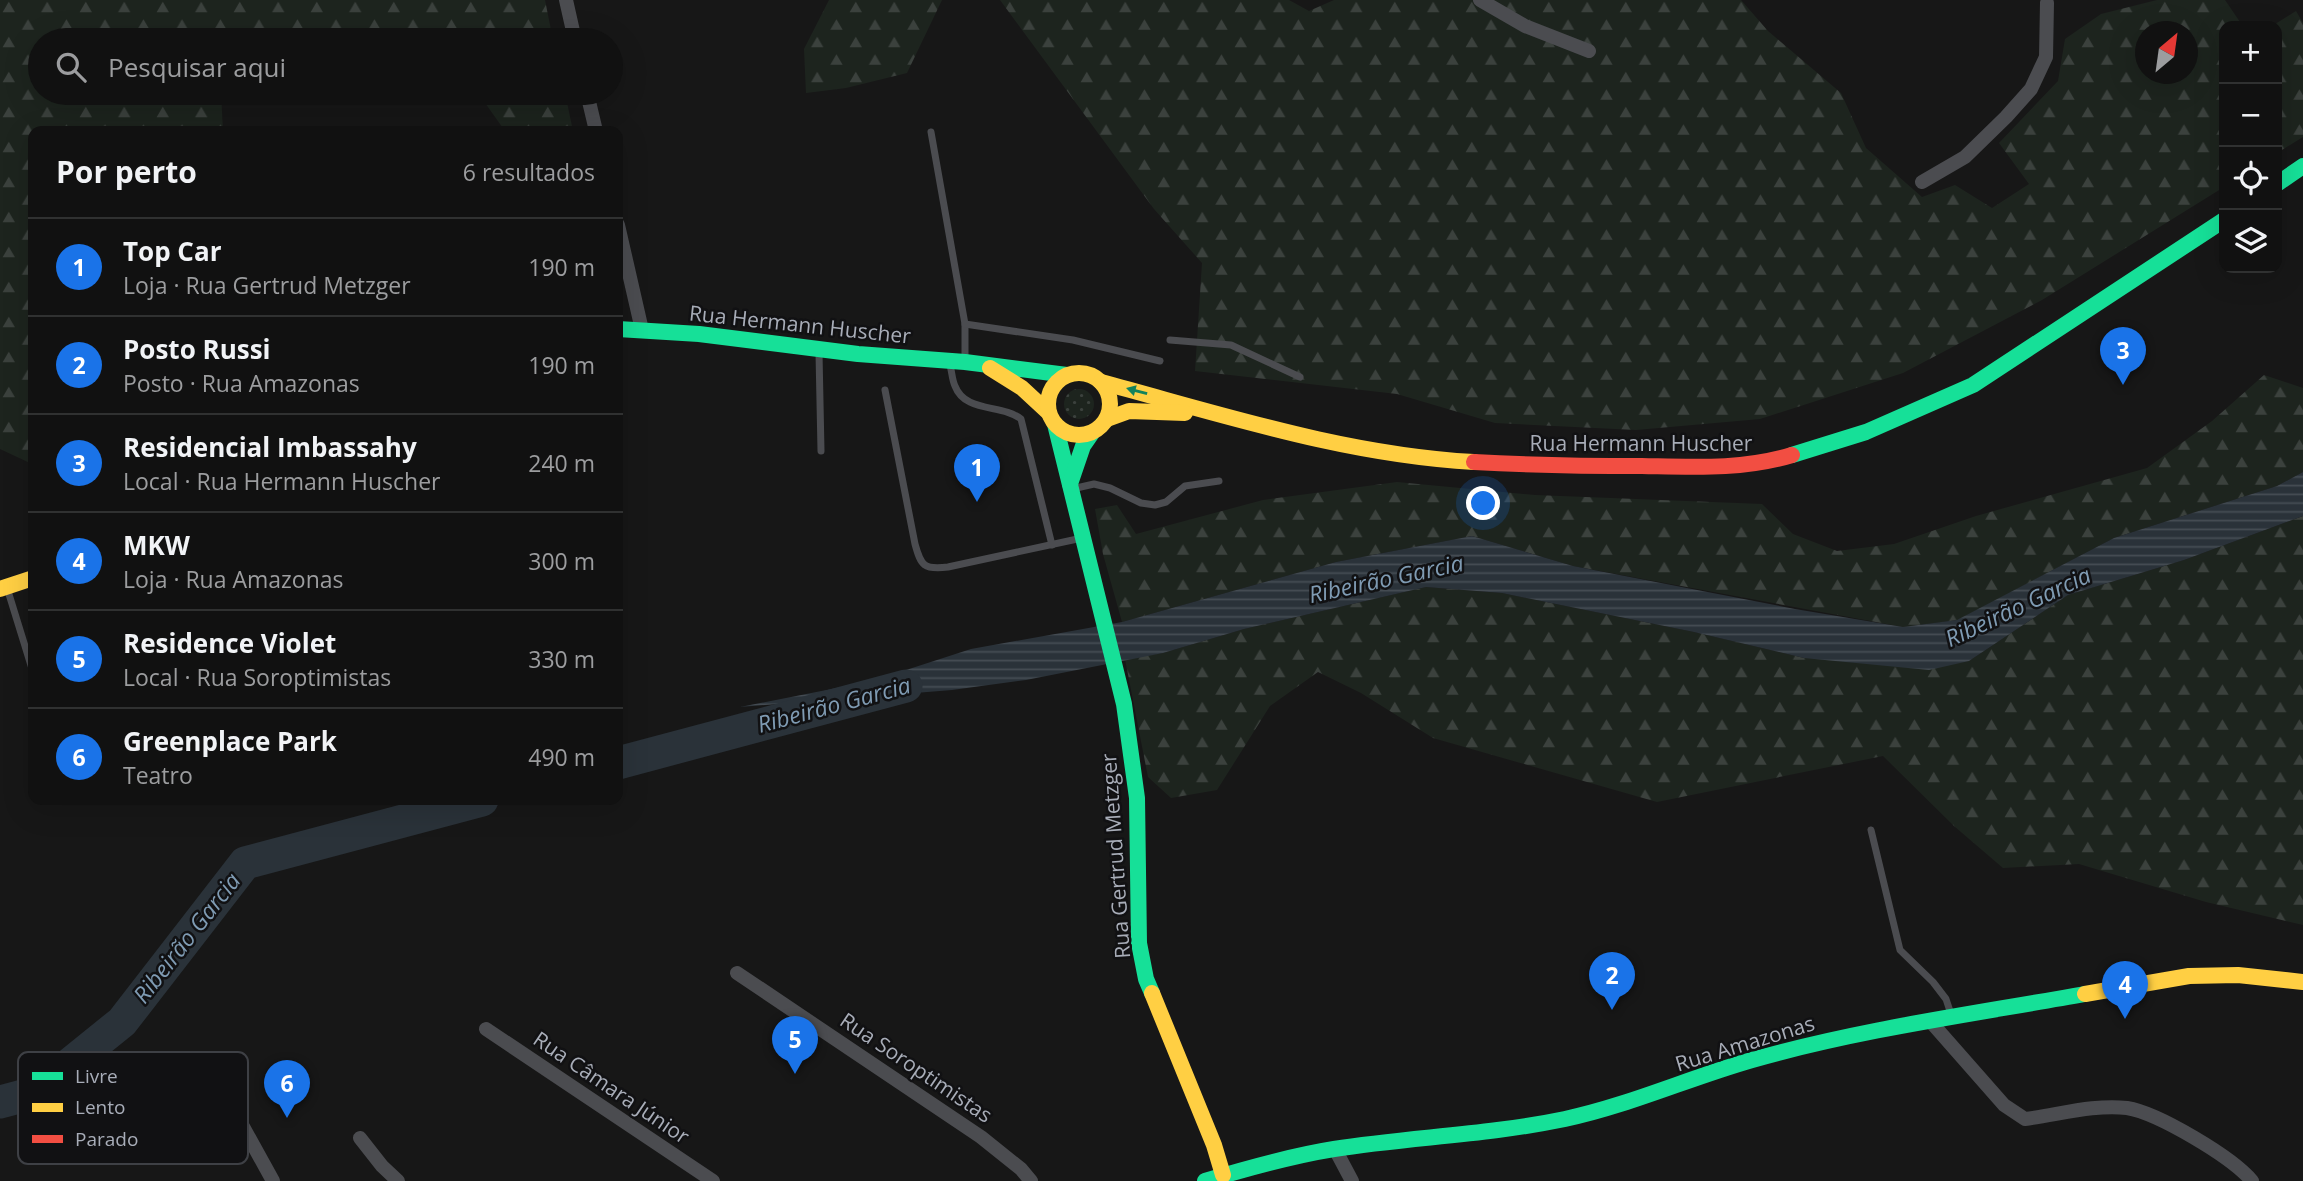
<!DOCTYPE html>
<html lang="pt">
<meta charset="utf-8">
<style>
:root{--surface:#111;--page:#1a1a1a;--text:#f1f3f6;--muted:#9c9d9f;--line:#303131;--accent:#1a73e8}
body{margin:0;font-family:"Open Sans",sans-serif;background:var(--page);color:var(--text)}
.controls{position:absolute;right:21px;top:21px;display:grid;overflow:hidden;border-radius:14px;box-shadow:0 7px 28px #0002}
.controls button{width:63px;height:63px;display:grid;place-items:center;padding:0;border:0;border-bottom:2px solid var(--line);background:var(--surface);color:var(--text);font:35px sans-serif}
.compass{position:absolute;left:2135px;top:21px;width:63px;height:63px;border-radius:50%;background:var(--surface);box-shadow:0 7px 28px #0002;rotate:29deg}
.you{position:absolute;left:1484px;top:504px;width:24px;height:24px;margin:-18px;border:5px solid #fff;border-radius:50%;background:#1a73e8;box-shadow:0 0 0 10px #1a73e833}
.badge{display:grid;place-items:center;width:46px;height:46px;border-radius:50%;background:var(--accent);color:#fff;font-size:23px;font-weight:700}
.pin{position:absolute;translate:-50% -58px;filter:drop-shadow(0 2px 4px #0008)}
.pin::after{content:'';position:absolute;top:37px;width:24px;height:21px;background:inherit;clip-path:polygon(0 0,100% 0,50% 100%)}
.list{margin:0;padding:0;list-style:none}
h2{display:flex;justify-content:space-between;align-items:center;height:91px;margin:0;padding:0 28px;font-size:30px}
h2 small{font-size:23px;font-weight:400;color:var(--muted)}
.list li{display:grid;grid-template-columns:46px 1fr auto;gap:21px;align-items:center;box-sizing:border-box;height:98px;padding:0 28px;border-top:2px solid var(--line)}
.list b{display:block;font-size:26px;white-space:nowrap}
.list p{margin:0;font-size:23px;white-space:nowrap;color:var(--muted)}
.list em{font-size:23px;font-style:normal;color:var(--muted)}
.icon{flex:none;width:38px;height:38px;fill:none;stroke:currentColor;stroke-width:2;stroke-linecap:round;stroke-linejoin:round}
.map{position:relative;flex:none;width:2303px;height:1181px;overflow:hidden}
.search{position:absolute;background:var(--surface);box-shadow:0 7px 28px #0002;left:28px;top:28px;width:595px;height:77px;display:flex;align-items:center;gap:18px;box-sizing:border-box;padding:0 24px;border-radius:38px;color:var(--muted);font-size:26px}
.panel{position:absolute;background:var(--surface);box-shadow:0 7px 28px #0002;left:28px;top:126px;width:595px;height:679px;border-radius:14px}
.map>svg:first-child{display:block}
</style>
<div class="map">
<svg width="2303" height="1181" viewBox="0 0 2303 1181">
<defs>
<pattern id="grass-dots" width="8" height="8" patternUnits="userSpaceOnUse" patternTransform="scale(1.75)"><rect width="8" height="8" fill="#1d241e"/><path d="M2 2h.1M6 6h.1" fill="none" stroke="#3b413d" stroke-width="1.8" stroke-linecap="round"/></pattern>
<pattern id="forest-firs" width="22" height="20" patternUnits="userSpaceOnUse" patternTransform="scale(1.75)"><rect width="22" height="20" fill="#1d241e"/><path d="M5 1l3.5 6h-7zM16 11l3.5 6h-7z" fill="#3b413d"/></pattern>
<pattern id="water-rules" width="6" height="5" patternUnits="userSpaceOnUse" patternTransform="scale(1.75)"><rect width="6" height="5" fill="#2a3239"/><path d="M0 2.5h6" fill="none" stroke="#464d54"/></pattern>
</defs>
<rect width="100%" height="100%" fill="#171717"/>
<circle fill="url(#grass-dots)" cx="1079" cy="404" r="15"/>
<g fill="url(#forest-firs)" fill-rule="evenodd">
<path d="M0 0H545L553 40H407L388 28 313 36 306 40H40V93H221L223 131H33V463H30L0 449Z"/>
<path d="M829 0H942L907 73 846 88 806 93 804 49Z"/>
<path d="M1000 0H1289L1309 11 1334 0H1741L1768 31 1841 93 1866 148 1922 197 1955 185 1992 208 2029 184 1999 143 2058 81 2065 39 2101 14 2157 0H2225L2240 22 2249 26H2224V187L2042 300 1903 373 1760 419 1636 430 1495 423 1397 394 1195 371 1202 263 1154 209ZM2146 32H2188V74H2146Z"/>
<path d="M2296 11 2303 23V137L2277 153V26H2272Z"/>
<path d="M478 93H565L573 131H505Z"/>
<path d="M2264 375 2303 388V472L2277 486 2114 538 1958 620 1903 627 1573 566 1472 536 1336 562 1122 622 1103 554 1095 509 1117 505 1136 534 1263 500 1397 482 1535 495 1762 504 1793 534 1837 551 1894 544 1976 516 2147 468 2212 421Z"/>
<path d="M2303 516V925L2206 902 2079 864 2003 868 1954 826 1883 756 1657 802 1433 738 1361 693 1318 672 1270 706 1217 790 1171 798 1148 777 1125 659 1163 653 1244 629 1426 587 1502 593 1694 632 1804 658 1969 661 2068 595 2184 560Z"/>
</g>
<path fill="url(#water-rules)" d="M2303 472V516L2184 560 2068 595 1969 661 1929 670 1804 658 1694 632 1502 593 1426 587 1244 629 1163 653 1026 680 952 690 740 707 872 681 971 649 1122 622 1336 562 1472 536 1573 566 1795 609 1903 627 1957 620 2114 538 2277 486Z"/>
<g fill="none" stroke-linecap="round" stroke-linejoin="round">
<g stroke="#2a3239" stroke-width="33">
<path d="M618 763 906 686"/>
<path d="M0 1102 34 1093 122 1022 245 863 482 800"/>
</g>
<g stroke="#4b4c50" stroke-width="7">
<path d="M931 132 965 324V361"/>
<path d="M965 324 1073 340 1160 361"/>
<path d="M1170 340 1231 345 1300 377"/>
<path d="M819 353 821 451"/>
<path d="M950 365C952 372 952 380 955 386 965 413 1002 404 1021 419L1052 545"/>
<path d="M885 390 915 544C921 566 924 570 948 567L1082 538"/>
<path d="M1072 489 1094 484 1110 488 1141 503 1155 505 1166 502 1185 486 1219 481"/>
<path d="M8 591 33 672"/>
<path d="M618 598H619"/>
<path d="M1871 830 1900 950 1933 982 1946 999 1952 1017"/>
</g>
<g stroke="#4b4c50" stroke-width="14">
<path d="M566 0 575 40"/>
<path d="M1480 0 1525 26 1589 51"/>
<path d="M587 93 596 131"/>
<path d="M1922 182 1965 157 2006 117 2031 89 2046 57 2047 3"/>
<path d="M618 225 642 330"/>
<path d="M737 973 981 1137 1021 1169 1031 1181"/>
<path d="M1931 1022 2004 1105 2025 1119C2058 1115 2094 1104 2127 1108 2158 1113 2232 1157 2252 1181"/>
<path d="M486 1029 713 1181"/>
<path d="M214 1074 273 1181"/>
<path d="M360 1138 382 1166 398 1181"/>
<path d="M1335 1149 1352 1181"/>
</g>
<g stroke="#16e098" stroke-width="16">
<path d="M2277 184 2303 166"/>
<path d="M618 329 699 334 858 354 965 362 1067 375"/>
<path d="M1055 424 1124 704 1137 798 1139 943 1146 979 1152 993"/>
<path d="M1792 455 1866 432 1973 385 2224 220"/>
<path d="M1070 484 1083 446 1092 433"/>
<path d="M1205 1181C1248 1168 1290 1156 1334 1149 1411 1137 1488 1135 1565 1119 1630 1105 1689 1078 1752 1060 1861 1029 1974 1014 2085 994"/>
</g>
<g stroke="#ffcf43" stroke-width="16">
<path d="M990 368 1022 388 1049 413"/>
<circle cx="1079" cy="404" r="31"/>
<path d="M1101 382C1224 415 1346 455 1474 462"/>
<path d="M1107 419 1129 411 1185 413"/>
<path d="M0 589 33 578"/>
<path d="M1152 993 1214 1145 1223 1175"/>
<path d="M2085 994 2189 976 2238 975 2303 982"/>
</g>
<path stroke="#f24e42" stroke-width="16" d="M1474 462C1530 465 1586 466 1642 466 1693 467 1743 470 1792 455"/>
</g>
<defs><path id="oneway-solid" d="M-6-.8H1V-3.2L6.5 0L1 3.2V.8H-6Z" transform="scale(1.75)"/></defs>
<use fill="#14835c" href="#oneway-solid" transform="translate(1137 391) rotate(-165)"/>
<g text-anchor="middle" stroke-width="5" stroke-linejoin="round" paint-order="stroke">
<g font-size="21" fill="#a8adb8" stroke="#111113">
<text transform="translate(800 325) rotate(6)" y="7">Rua Hermann Huscher</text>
<text x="1641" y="451">Rua Hermann Huscher</text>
<text transform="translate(1116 856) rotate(-94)" y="7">Rua Gertrud Metzger</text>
<text transform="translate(1745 1044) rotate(-17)" y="7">Rua Amazonas</text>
<text transform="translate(916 1068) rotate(34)" y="7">Rua Soroptimistas</text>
<text transform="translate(611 1088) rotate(34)" y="7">Rua Câmara Júnior</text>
</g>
<g font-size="23" font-style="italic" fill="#7f9bb3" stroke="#111113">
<text transform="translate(1386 579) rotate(-12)" y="8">Ribeirão Garcia</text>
<text transform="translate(2018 607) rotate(-25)" y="8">Ribeirão Garcia</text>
<text transform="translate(834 705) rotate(-15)" y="8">Ribeirão Garcia</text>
<text transform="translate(187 938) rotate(-52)" y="8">Ribeirão Garcia</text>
</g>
</g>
<rect x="18" y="1052" width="230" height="112" rx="10" fill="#111113" stroke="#3e4045" stroke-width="2"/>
<rect x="32" y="1072" width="31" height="8" fill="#16e098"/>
<rect x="32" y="1103" width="31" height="9" fill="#ffcf43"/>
<rect x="32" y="1135" width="31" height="8" fill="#f24e42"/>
<g font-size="19" fill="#a8adb8">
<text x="75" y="1083">Livre</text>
<text x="75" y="1114">Lento</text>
<text x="75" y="1146">Parado</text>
</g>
</svg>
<div class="controls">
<button>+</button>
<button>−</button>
<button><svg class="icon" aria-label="locate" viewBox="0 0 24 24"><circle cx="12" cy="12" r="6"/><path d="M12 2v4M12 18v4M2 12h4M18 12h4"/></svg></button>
<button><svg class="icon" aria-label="layers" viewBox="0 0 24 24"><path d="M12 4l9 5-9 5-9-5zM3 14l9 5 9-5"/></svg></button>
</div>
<svg class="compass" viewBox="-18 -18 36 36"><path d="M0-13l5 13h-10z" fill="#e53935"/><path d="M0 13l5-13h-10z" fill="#9c9d9f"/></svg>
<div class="you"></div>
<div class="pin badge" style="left:977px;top:502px">1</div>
<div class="pin badge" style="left:1612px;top:1010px">2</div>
<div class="pin badge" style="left:2123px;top:385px">3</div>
<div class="pin badge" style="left:2125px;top:1019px">4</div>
<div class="pin badge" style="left:795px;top:1074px">5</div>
<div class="pin badge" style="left:287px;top:1118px">6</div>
<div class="search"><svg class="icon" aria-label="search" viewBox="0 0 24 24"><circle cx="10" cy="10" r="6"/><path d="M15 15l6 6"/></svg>Pesquisar aqui</div>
<section class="panel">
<h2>Por perto<small>6 resultados</small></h2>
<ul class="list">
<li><span class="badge">1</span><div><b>Top Car</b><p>Loja · Rua Gertrud Metzger</p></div><em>190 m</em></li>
<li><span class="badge">2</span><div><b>Posto Russi</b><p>Posto · Rua Amazonas</p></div><em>190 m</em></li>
<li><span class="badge">3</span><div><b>Residencial Imbassahy</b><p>Local · Rua Hermann Huscher</p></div><em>240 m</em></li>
<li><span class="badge">4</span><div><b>MKW</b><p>Loja · Rua Amazonas</p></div><em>300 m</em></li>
<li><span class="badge">5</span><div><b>Residence Violet</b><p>Local · Rua Soroptimistas</p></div><em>330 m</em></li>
<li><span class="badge">6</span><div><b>Greenplace Park</b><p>Teatro</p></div><em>490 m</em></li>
</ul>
</section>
</div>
